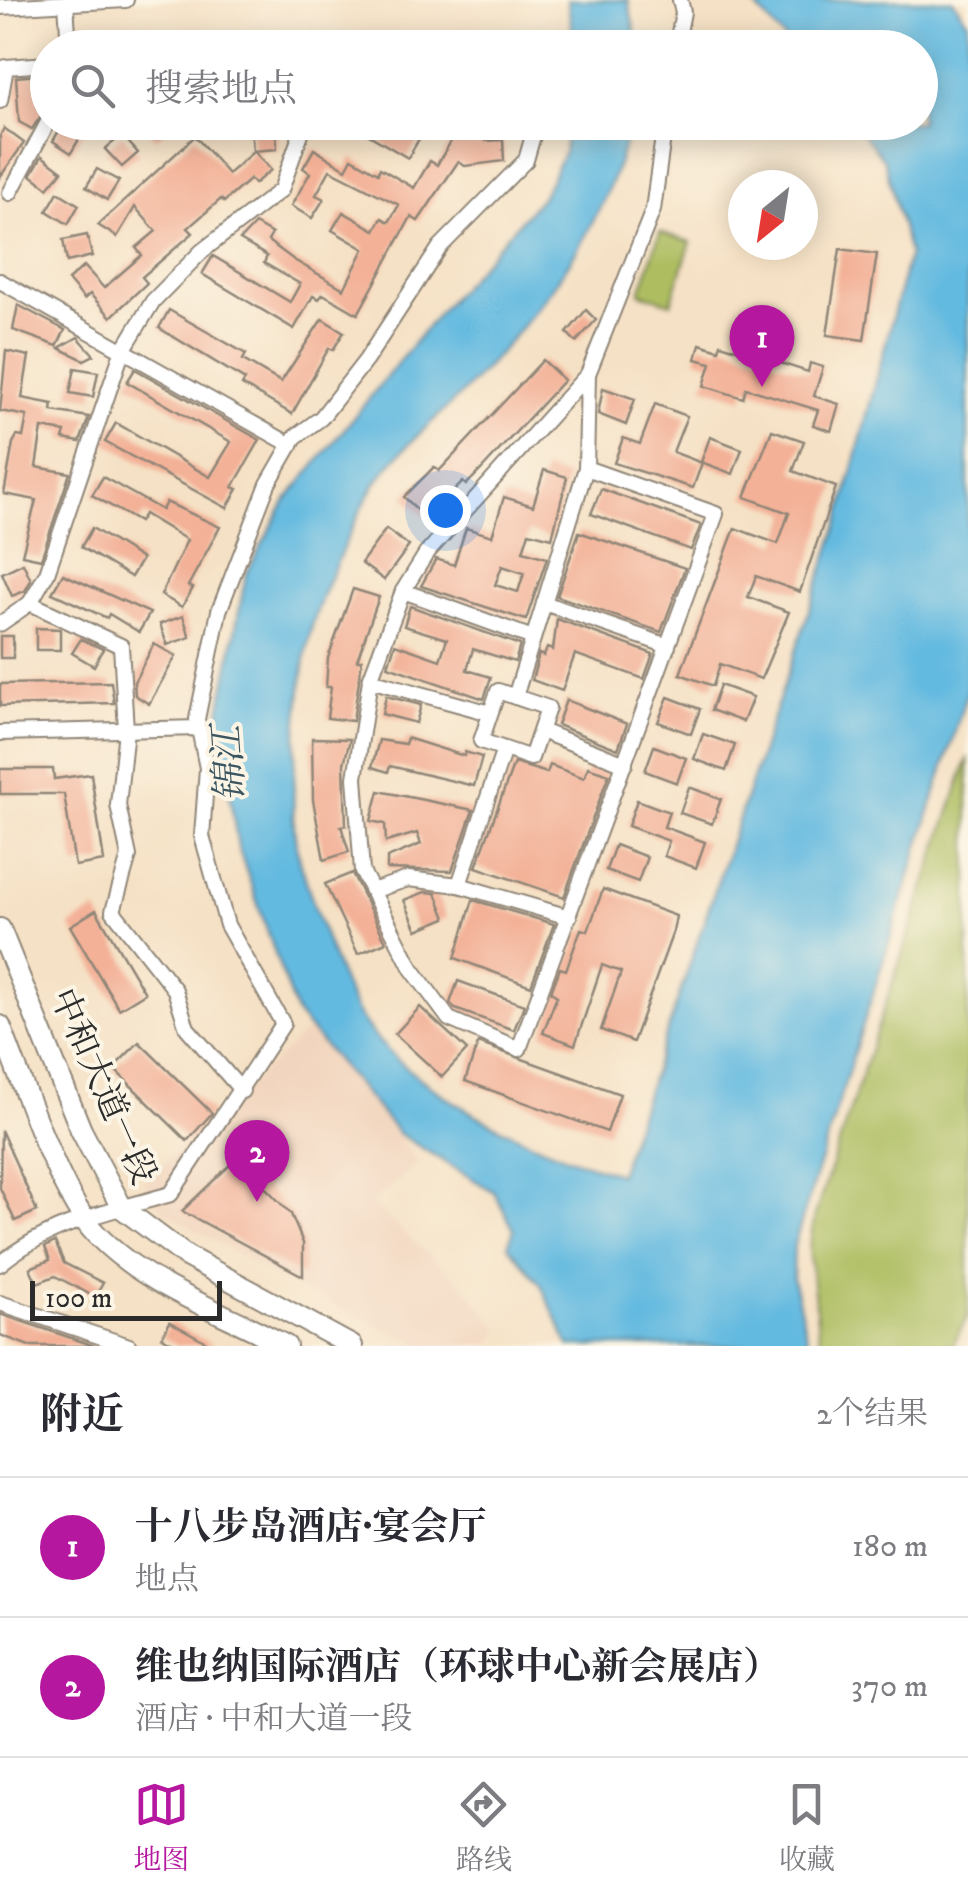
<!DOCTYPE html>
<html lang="zh">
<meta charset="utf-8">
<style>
:root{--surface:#fff;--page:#f7f7f7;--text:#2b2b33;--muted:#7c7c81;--line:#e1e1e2;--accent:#b5179e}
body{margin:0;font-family:"IM FELL DW Pica","Noto Serif SC",serif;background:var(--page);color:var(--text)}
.compass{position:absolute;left:728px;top:170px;width:90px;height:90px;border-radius:50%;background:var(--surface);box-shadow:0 5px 25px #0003;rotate:210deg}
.scale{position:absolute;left:30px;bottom:25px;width:192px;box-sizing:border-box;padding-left:10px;border:5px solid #2b2b2b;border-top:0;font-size:28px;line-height:35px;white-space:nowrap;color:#2b2b2b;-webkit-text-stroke:8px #fcf5e5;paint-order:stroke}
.you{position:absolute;left:445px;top:510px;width:35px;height:35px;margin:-25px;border:8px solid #fff;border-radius:50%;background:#1a73e8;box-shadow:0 0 0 15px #1a73e833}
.badge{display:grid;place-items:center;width:65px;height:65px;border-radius:50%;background:var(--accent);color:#fff;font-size:32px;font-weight:700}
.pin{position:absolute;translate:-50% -82px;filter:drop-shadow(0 2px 5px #0008)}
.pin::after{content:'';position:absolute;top:52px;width:35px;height:30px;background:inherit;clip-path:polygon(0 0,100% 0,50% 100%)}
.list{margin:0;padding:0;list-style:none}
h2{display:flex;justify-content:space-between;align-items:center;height:130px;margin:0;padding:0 40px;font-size:42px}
h2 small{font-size:32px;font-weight:400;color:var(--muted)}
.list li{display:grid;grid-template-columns:65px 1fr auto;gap:30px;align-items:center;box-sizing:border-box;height:140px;padding:0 40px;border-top:2px solid var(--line)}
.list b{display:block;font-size:38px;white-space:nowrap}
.list p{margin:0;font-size:32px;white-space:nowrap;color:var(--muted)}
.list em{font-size:32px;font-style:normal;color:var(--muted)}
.icon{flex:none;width:55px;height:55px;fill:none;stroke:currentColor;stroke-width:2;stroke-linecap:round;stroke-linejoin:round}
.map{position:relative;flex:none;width:968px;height:1346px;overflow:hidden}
.search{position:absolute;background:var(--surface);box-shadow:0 5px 25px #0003;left:30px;right:30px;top:30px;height:110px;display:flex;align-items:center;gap:25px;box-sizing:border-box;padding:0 35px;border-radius:55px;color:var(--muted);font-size:38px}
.sheet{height:410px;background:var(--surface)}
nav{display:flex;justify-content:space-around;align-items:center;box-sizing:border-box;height:140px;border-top:2px solid var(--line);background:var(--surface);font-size:28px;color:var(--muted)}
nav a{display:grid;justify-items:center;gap:5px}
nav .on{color:var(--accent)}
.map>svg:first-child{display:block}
</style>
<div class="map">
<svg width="968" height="1346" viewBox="0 0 968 1346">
<rect width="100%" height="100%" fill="#fcf5e5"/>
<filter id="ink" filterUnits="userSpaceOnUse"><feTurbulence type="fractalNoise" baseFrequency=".01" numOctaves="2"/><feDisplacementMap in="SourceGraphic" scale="20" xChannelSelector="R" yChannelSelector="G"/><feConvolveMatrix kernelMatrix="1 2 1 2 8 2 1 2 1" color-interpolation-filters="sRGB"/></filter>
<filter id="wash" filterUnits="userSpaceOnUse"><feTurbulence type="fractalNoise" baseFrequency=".0048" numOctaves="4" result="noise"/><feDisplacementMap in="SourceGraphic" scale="40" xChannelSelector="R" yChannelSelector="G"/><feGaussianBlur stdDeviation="2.25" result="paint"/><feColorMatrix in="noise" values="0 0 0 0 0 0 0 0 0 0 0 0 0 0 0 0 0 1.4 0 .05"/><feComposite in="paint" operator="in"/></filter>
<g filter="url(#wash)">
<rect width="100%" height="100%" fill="#f5e1c5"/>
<path fill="#f2d5be" d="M310 1028 419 1163 371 1203 464 1286 500 1329 489 1346H429L389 1331 275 1276 162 1210 144 1182Z"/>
<g fill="#adbd60" stroke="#6c7446" stroke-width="2.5">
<path d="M660 232 691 242 671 303 640 293Z"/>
<path d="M968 757V1316L952 1346H820L809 1248 815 1215Z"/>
</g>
<g fill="#63bae0" stroke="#477286" stroke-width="2.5">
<path d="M567 0H628L638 47H575Z"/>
<path d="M750 0H953L968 22V690L794 1245 793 1278 809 1346H569L541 1285 508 1245 514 1230 494 1192 399 1134 296 1013 238 847 218 722 246 574 285 502 440 311 543 195 564 152 567 123H630C605 228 541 312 466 389 436 420 396 451 373 488 356 516 321 595 312 626 300 668 290 794 295 837 300 872 340 984 359 1015 407 1092 534 1150 619 1174L839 522 909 254 884 160 854 123 920 122V48L792 47Z"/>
</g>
<g id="blocks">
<g fill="#f3b197" fill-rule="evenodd">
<path d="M495 35 496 48H471V37Z"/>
<path d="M40 75 43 113 32 129 19 122 16 77Z"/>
<path d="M64 122H89L71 153 53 141Z"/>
<path d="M142 122H175L156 139Z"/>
<path d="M347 122H390L419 139 408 158Z"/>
<path d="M462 122H485L486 141 503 140 504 161 465 166 458 162 418 221 411 217 358 314 323 294 319 299 313 296 294 329 202 274 213 256 290 302 300 284 264 263 267 256 240 240 255 224 272 234 268 241 294 260 344 289 364 249 332 230 343 212 375 230 382 218 389 222 399 205 330 170 316 195 324 199 312 218 291 206 310 173 303 168 314 149 346 169 352 158 378 173 380 168 414 188 430 161 437 165Z"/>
<path d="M276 127 277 149 253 151 251 129Z"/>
<path d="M4 128 24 143 0 177V136Z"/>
<path d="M122 135 138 153 122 167 105 149Z"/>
<path d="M195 136 228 174 254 151 271 170 254 184 250 179 224 202 221 199 188 228 193 233 142 277 147 283 111 317 90 294 84 299 68 280 84 266 104 288 142 255 136 248 156 231 135 207 117 237 98 225Z"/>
<path d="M42 156 62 171 48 188 31 175Z"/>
<path d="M97 169 119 181 107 200 86 187Z"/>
<path d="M58 192 79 205 68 224 47 211Z"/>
<path d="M87 235 92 256 67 262 63 240Z"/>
<path d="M840 249 877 254 864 340 827 335Z"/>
<path d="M18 305 65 330 57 346 13 330Z"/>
<path d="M169 310 246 354 243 360 281 382 322 319 344 332 333 350 329 348 292 414 242 385 245 380 159 328Z"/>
<path d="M586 310 596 320 576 342 567 333Z"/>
<path d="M78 337 94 355 84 360 59 348Z"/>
<path d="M700 344 719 350 721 344 808 372 810 363 823 367 814 396 839 404 831 431 813 425 818 410 746 388 743 398 704 386 711 363 696 359Z"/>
<path d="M6 351 29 356 22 398 53 404 52 411 89 417 80 442 63 439 65 432 42 428 36 467 70 473 41 559 22 555 36 500 4 494 13 443 17 436 23 437 27 416 0 411Z"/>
<path d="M543 360 564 380 481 470 466 485 463 482 426 518 404 497 434 467 439 471Z"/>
<path d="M75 368 98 372 93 397 70 393Z"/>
<path d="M135 369 260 440 233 487 238 489 227 508 105 442 116 423 210 477 231 442 127 382Z"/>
<path d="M603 388 635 399 626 425 598 414Z"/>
<path d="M655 404 687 416 673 452 702 463 693 488 614 463 623 438 640 444Z"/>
<path d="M772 430 804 441 793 471 836 487 800 592 756 576 748 597 789 612 761 679 720 664 713 686 680 674 735 528 778 544 789 513 745 497Z"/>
<path d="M710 437 742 449 733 474 701 462Z"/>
<path d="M544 470 567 477 552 538 529 532 523 551 547 558 526 620 421 586 436 559 454 565 466 528 492 536 504 497 533 506ZM502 566 524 573 518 592 495 585Z"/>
<path d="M103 477 162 510 166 502 220 527 188 586 193 588 182 607 161 595 187 540 144 514 139 522 92 495Z"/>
<path d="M601 489 701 525 691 550 591 514Z"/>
<path d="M92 528 142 559 131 577 81 547Z"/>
<path d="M386 529 409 546 384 580 361 563Z"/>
<path d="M579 532 685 568 661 632 557 596Z"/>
<path d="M23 563 31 580 25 591 12 596 2 573Z"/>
<path d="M63 574 150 613 139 632 109 614 107 618 52 593Z"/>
<path d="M353 589 379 597 357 660H362L353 721 327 718 331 687H326L328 658Z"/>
<path d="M410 606 520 645 515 662 473 649 467 670 491 677 484 699 388 666 395 644 440 660 447 639 404 626Z"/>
<path d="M183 616 190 637 167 645 160 624Z"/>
<path d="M557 619 653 654 644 679 575 654 562 691 532 680 539 654 544 656 547 648 553 650Z"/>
<path d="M36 628 60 629V650H36Z"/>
<rect x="0" y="636" width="13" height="22"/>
<path d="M81 639 103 649 94 666 72 653Z"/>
<path d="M154 644 176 656 149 704 135 695 134 682Z"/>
<path d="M111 682 114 703 0 706V684Z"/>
<path d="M720 685 753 697 743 722 711 710Z"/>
<path d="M386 696 421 705 416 723 382 714Z"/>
<path d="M668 697 700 709 691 734 658 722Z"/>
<path d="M566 700 627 724 618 749 557 725Z"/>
<path d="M703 734 735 745 726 771 694 759Z"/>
<path d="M312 738 350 739 344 764 346 825 341 826 349 852 324 860 313 800Z"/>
<path d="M407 738 464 756 465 752 482 757 474 786 390 766 388 772 372 767 379 740 405 744Z"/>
<path d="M654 746 686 758 677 783 645 771Z"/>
<path d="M514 763 547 773 550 765 584 778 588 767 609 774 564 897 476 867Z"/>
<path d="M0 769H53L54 779 91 774 104 861 75 866 64 794H0Z"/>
<path d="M689 787 721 799 712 824 680 813Z"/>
<path d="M379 791 473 810 452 871 387 869V858L421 844 417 833 386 842 385 824 371 821Z"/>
<path d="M637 800 669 812 664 827 705 842 696 868 664 856 669 841 628 826Z"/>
<path d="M615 845 647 857 638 882 606 870Z"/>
<path d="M352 873 386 942 358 954 325 884Z"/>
<path d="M603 889 676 916 673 932 633 1042 601 1030 621 972 602 965 575 1045 543 1033 557 996 551 992 560 968 566 970 581 929 588 931Z"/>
<path d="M425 892 436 893 446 918 417 930 404 900Z"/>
<path d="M473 900 554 924 531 986 455 958Z"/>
<path d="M96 910 145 993 119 1009 70 926Z"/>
<path d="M458 981 524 1005 514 1030 455 1009 450 1003Z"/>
<path d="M420 1007 467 1050 442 1077 395 1034Z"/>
<path d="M139 1042 212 1113 187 1141 113 1068Z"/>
<path d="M478 1043 620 1094 607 1132 465 1081Z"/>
<path d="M1 1130 37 1211 15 1221 0 1188Z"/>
<path d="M237 1158 291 1214 303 1243V1276L182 1211Z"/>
<path d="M55 1242 64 1263 103 1283 95 1297 55 1276 37 1283 30 1268 50 1260 45 1247Z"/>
<path d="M0 1314 95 1346H29L0 1335Z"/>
<path d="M170 1322 214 1346H179L162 1337Z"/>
</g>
</g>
</g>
<g filter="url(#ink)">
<use href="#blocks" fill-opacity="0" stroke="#908678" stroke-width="2.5"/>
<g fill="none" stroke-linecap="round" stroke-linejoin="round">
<g stroke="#908678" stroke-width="18">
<g id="street">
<path d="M66 3 69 48"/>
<path d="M0 7 126 0"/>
<path d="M538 42V48"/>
<path d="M676 48 683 12 680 0"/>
<path d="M0 101 6 67 48 64"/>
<path d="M10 193 48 122"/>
<path d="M0 281 291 445"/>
<path d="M588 374 426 554 403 591 370 680 355 778 362 871 412 969 449 1019 519 1049 716 514 586 468 588 374 653 210 665 122"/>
<path d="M403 591 533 638"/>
<path d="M30 603 47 573 122 352 153 301 202 251 281 190 305 122"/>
<path d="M544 603 668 646"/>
<path d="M0 624 30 603 121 646 126 730 118 805 129 856 113 911 175 990 187 1028 242 1091"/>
<path d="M370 680 490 713"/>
<path d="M498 691 548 708 531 758 481 741Z"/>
<path d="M515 697 586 468"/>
<path d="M541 731 625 764"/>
<path d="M0 733 199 728"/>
<path d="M459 885 569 917"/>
<path d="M372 891 408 879 459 885 504 749"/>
<path d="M0 1264C48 1223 112 1211 171 1194L283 1024 227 925 202 836 207 768 197 719 219 611 268 484 295 437 321 418 366 360 440 247 526 160 537 122"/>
<path d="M0 1303 129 1346"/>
</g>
</g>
<g stroke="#908678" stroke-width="24">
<g id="secondary">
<path d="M0 929 81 1130 122 1208 186 1256 352 1346"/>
<path d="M0 1026C21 1078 60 1197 96 1234 145 1286 224 1312 286 1346"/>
</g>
</g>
<use href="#street" stroke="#fff" stroke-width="14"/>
<use href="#secondary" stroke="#fff" stroke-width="20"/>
</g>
</g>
<g text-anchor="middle" stroke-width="8" stroke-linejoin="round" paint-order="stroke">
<g font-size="35" fill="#2b2b2b" stroke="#fcf5e5">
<text transform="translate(104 1086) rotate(66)" y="12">中和大道一段</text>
</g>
<g font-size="38" font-style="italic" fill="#3c5661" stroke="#fcf5e5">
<text transform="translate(228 764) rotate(-94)" y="13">锦江</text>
</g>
</g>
</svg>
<svg class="compass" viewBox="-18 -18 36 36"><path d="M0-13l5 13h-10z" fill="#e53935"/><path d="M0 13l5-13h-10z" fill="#7c7c81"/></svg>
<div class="scale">100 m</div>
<div class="you"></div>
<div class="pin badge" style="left:762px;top:387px">1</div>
<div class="pin badge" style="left:257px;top:1202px">2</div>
<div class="search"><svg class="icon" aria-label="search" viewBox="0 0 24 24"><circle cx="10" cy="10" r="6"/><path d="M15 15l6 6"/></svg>搜索地点</div>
</div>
<section class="sheet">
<h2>附近<small>2个结果</small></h2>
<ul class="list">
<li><span class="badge">1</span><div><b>十八步岛酒店·宴会厅</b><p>地点</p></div><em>180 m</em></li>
<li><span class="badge">2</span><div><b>维也纳国际酒店（环球中心新会展店）</b><p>酒店 · 中和大道一段</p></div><em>370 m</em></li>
</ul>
</section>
<nav>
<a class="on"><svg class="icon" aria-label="map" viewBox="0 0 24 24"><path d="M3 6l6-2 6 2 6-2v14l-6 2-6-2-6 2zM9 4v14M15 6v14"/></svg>地图</a>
<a><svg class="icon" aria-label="directions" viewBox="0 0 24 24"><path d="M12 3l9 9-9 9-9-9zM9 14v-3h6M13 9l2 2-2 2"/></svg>路线</a>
<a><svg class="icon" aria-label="saved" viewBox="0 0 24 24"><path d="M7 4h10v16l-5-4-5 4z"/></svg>收藏</a>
</nav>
